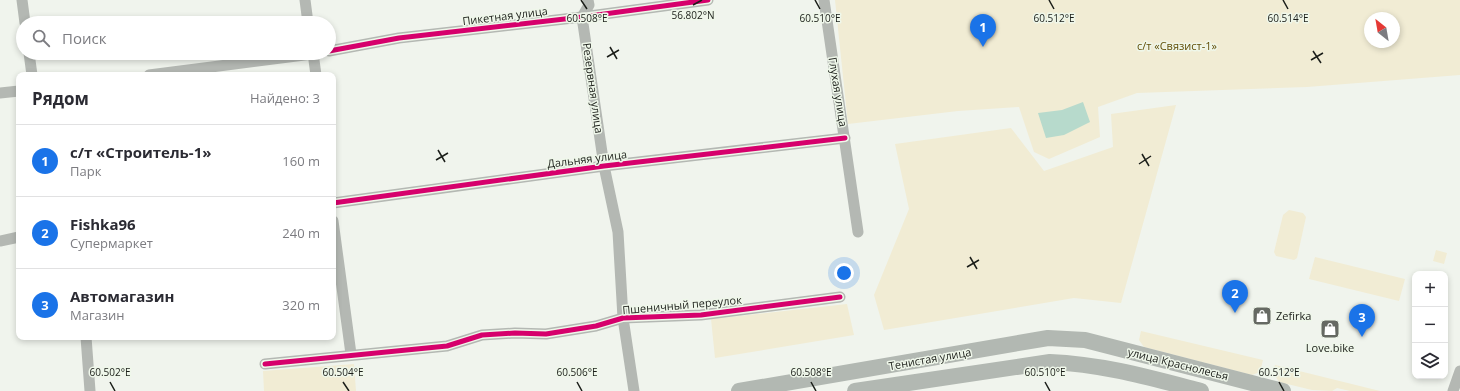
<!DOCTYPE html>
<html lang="ru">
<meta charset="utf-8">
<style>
:root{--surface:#fff;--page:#f2f2f3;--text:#2b2b33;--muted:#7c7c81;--line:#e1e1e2;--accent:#1a73e8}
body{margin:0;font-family:"Open Sans",sans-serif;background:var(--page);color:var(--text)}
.controls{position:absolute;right:12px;bottom:12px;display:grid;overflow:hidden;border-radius:8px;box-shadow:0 2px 6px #0003}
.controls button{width:36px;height:36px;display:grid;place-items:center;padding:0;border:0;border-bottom:1px solid var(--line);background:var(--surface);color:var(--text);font:20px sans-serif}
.compass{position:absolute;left:1364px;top:12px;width:36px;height:36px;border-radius:50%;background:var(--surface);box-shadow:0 2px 6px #0003;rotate:329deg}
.you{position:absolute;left:844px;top:273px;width:14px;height:14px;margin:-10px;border:3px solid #fff;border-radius:50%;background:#1a73e8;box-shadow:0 0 0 6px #1a73e833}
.badge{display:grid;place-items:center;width:26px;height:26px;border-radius:50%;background:var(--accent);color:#fff;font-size:13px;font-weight:700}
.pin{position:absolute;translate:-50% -33px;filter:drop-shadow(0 1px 2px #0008)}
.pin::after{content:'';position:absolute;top:21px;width:14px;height:12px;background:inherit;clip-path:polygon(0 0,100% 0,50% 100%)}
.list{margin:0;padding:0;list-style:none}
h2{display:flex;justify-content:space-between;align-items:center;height:52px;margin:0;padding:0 16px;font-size:17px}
h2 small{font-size:13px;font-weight:400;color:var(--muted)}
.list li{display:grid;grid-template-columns:26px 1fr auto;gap:12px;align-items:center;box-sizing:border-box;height:72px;padding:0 16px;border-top:1px solid var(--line)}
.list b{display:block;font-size:15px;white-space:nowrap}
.list p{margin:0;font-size:13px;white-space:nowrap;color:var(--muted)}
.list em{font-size:13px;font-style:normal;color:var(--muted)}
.icon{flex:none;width:22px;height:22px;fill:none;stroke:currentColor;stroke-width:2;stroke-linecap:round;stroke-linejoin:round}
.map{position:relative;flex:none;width:1460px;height:391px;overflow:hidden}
.search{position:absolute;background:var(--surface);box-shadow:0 2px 6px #0003;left:16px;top:16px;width:320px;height:44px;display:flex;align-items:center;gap:10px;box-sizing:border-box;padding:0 14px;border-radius:22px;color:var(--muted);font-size:15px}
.panel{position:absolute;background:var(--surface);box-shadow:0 2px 6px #0003;left:16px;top:72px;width:320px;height:268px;border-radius:8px}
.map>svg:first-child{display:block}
</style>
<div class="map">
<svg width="1460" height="391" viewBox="0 0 1460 391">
<rect width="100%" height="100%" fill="#f0f4ed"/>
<g fill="#f1ecd4" fill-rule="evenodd">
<path d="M835 0H1460V75L1307 87 1137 93 1098 107 1100 137 1049 159 1034 152 1019 107 958 111 848 124ZM1370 18H1394V42H1370Z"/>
<path d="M1176 105 1121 303 1074 298 884 330 874 295 909 209 895 144 1011 128 1044 171 1113 147 1111 114Z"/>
<path d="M1289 210 1303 213 1306 217 1297 258 1294 260 1276 256 1274 252 1283 215Z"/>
<path d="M1436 250 1447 253 1444 264 1433 261Z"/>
<path d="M1315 257 1405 279 1399 301 1309 279Z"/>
<path d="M847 304 854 335 715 358 711 319Z"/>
<path d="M1141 331 1263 360 1260 372 1252 375 1144 347 1139 340Z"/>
<path d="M354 364 356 391H264L263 371Z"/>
<path d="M1275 365 1380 391H1350L1337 388 1332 391 1312 390 1279 382 1273 372Z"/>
</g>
<path fill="#b7dacc" d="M1083 102 1090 122 1064 135 1046 138 1038 113 1062 110Z"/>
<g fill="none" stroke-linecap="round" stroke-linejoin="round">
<g stroke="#b4b8b3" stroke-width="11">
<path d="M22 0 25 23"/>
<path d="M305 0 308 23"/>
<path d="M588 0 589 5 582 17 604 166 618 232 623 318 634 391"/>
<path d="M824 0 858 232"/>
<path d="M329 51 399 38 582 17 708 0"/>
<path d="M29 53 32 75"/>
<path d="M313 53 316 75"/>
<path d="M149 75 320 53"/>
<path d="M0 93 19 91"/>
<path d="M333 203 604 166 845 138"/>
<path d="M333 221 351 354"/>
<path d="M0 241 19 237"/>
<path d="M86 337 90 391"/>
<path d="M265 364 447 346 482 335 515 333 546 334 596 326 623 318 701 315 840 297"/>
<path d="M1453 391 1460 371"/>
</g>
<g stroke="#b2b8b2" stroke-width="16">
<path d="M739 391 1048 338 1085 340 1283 391"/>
<path d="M855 391 1050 362C1102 364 1151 378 1201 391"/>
</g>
<g stroke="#eff7ea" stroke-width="8">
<g id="cycleway">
<path d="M329 51 399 38 582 17 708 0"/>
<path d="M333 203 604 166 845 138"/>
<path d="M265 364 447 346 482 335 515 333 546 334 596 326 623 318 701 315 840 297"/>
</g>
</g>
<use href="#cycleway" stroke="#d6006c" stroke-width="5"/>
</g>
<path fill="none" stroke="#1b1e19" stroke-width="1.5" d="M581 0 587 9M815 0 820 9M1049 0 1054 9M1283 0 1288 9M693 5 702 0M610 47 617 59M1313 51 1321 63M607 57 619 50M1311 60 1323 53M438 150 445 162M1142 154 1149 166M436 160 448 153M1139 164 1151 156M970 257 977 269M967 267 979 260M110 382 115 391M343 382 349 391M577 382 582 391M811 382 816 391M1045 382 1050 391M1279 382 1284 391"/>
<defs>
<g id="shop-square" transform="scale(1)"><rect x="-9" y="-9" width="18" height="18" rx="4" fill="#666963" stroke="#eff7ea"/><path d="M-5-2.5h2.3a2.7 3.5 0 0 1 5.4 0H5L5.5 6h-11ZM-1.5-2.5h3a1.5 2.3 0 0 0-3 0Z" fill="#fff"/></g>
</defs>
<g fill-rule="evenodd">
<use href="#shop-square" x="1262" y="316"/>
<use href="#shop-square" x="1330" y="329"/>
</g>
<g text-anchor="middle" stroke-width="3" stroke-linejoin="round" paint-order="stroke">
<g font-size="11" fill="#1b1e19" stroke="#eff7ea">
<text transform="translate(505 16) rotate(-7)" y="4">Пикетная улица</text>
<text transform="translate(593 88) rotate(82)" y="4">Резервная улица</text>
<text transform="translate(838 92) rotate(81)" y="4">Глухая улица</text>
<text transform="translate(587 159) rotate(-7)" y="4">Дальняя улица</text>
<text transform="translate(682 305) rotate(-5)" y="4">Пшеничный переулок</text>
<text transform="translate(930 359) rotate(-10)" y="4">Тенистая улица</text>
<text transform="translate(1178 364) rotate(14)" y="4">улица Краснолесья</text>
</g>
<g font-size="11" fill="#624e06" stroke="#eff7ea">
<text x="1177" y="50">с/т «Связист-1»</text>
</g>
<g font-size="11" fill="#1b1e19" stroke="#eff7ea" text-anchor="start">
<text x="1276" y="320">Zefirka</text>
<text x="1330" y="352" text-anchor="middle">Love.bike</text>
</g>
</g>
<g font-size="10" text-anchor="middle" fill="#1b1e19" stroke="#eff7ea" stroke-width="3" stroke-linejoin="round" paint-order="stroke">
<text x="693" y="19">56.802°N</text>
<text x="587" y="22">60.508°E</text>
<text x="820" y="22">60.510°E</text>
<text x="1054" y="22">60.512°E</text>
<text x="1288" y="22">60.514°E</text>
<text x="110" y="376">60.502°E</text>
<text x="343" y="376">60.504°E</text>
<text x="577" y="376">60.506°E</text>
<text x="811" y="376">60.508°E</text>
<text x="1045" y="376">60.510°E</text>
<text x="1279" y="376">60.512°E</text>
</g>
</svg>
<div class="controls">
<button>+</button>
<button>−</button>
<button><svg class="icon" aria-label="layers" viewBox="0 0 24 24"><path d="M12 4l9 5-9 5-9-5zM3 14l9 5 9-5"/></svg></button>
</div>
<svg class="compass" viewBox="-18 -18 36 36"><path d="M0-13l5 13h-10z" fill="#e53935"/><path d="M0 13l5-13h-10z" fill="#7c7c81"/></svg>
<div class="you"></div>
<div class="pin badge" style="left:983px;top:47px">1</div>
<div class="pin badge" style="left:1235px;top:313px">2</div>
<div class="pin badge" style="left:1362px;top:337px">3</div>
<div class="search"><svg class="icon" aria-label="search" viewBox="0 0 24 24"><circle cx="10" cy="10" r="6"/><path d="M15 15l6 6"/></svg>Поиск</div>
<section class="panel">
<h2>Рядом<small>Найдено: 3</small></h2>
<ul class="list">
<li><span class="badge">1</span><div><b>с/т «Строитель-1»</b><p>Парк</p></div><em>160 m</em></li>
<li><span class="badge">2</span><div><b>Fishka96</b><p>Супермаркет</p></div><em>240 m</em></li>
<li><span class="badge">3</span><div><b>Автомагазин</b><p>Магазин</p></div><em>320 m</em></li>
</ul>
</section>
</div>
